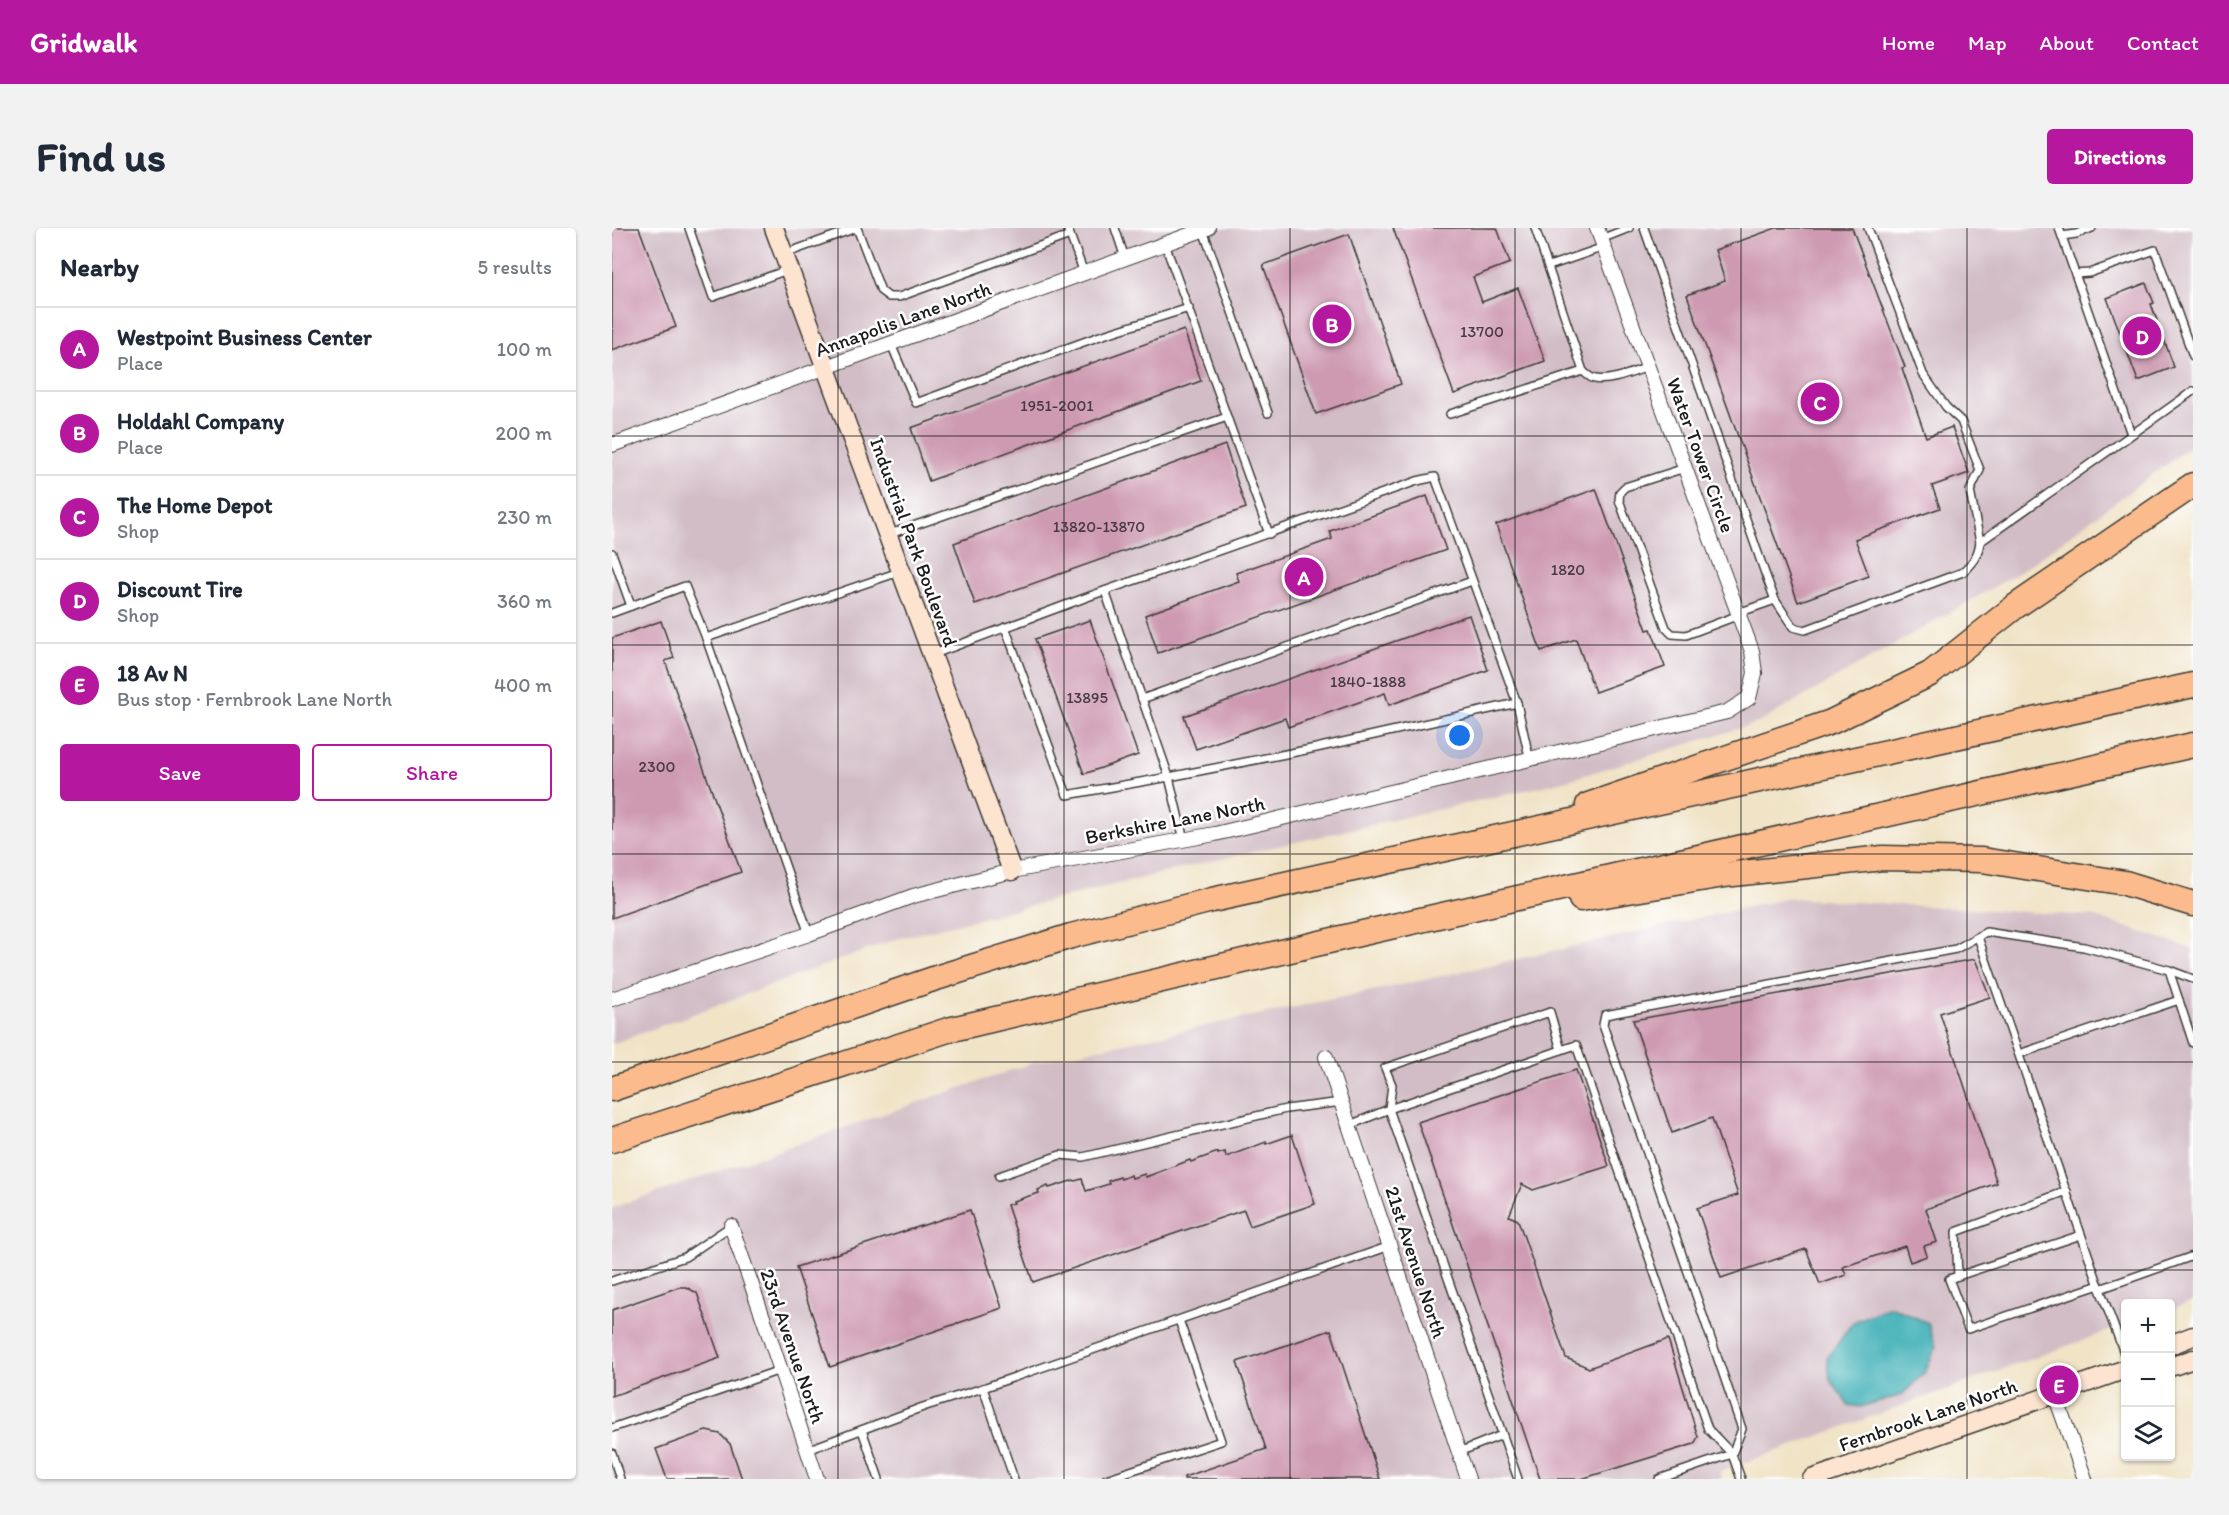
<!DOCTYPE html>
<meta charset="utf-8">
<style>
:root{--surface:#fff;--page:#f2f2f3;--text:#1f2937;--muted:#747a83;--line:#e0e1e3;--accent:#b5179e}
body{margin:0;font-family:Itim,sans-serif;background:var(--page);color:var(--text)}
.controls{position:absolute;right:18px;bottom:18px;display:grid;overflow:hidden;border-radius:6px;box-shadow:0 2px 4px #0004}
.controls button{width:54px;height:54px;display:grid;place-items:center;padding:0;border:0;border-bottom:2px solid var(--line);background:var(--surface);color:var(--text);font:30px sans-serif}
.you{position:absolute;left:848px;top:508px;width:21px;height:21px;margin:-15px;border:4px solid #fff;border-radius:50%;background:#1a73e8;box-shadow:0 0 0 9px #1a73e833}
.badge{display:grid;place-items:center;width:39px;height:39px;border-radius:50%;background:var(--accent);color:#fff;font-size:20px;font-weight:700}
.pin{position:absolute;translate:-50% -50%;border:3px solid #fff;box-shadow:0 2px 6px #0006}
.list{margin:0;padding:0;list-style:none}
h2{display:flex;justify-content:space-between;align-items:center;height:78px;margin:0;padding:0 24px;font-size:26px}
h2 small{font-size:20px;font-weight:400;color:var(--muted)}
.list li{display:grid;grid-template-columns:39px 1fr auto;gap:18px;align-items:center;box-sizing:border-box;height:84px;padding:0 24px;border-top:2px solid var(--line)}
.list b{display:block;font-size:22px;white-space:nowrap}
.list p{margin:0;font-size:20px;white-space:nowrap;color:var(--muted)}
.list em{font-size:20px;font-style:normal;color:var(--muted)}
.actions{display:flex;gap:12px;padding:18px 24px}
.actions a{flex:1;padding:14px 0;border:2px solid var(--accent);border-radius:6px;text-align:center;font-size:21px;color:var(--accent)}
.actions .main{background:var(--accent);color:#fff}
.icon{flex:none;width:33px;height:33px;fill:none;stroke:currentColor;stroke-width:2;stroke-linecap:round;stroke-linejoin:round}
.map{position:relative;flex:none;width:1581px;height:1251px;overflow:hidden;border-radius:6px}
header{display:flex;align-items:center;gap:36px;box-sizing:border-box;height:84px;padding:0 30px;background:var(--accent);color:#fff}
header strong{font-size:28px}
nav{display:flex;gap:33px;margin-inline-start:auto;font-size:21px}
.intro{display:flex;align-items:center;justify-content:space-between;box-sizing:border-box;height:144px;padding:0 36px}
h1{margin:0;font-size:42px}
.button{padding:15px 27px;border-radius:6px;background:var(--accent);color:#fff;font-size:21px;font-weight:700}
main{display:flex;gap:36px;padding:0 36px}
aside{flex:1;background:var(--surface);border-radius:6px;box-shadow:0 2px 4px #0004}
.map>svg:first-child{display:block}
</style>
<header>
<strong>Gridwalk</strong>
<nav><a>Home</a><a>Map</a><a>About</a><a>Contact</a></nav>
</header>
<div class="intro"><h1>Find us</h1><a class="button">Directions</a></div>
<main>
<aside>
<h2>Nearby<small>5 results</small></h2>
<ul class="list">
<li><span class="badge">A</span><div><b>Westpoint Business Center</b><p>Place</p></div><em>100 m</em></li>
<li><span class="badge">B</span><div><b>Holdahl Company</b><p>Place</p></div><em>200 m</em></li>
<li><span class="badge">C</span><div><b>The Home Depot</b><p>Shop</p></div><em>230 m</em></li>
<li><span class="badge">D</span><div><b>Discount Tire</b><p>Shop</p></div><em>360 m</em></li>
<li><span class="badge">E</span><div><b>18 Av N</b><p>Bus stop · Fernbrook Lane North</p></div><em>400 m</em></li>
</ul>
<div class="actions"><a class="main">Save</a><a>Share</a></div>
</aside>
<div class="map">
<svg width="1581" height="1251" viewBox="0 0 1581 1251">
<rect width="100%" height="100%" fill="#fff"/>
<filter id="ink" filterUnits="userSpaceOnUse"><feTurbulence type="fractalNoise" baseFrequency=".0167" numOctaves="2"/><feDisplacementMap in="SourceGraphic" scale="12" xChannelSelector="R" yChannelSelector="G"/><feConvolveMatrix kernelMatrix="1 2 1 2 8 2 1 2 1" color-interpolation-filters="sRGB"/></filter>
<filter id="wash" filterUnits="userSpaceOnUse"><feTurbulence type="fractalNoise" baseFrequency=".008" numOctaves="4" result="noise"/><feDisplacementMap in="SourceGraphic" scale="24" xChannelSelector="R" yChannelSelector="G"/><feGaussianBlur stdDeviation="1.35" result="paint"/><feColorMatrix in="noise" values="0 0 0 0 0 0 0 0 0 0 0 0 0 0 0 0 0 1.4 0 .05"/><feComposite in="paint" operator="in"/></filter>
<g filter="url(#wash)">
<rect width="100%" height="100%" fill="#f0e3c6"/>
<g fill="#d2bdc6">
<path d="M0 0H1581V217L1408 344 1146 495 949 554 596 634 284 711 0 816Z"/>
<path d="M1176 670 1480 688 1581 721V1073L1559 1081 1558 1076H1514L1513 1097 1107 1244 1110 1251H0V980L423 834 816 751Z"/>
</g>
<path fill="#3eafb6" stroke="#2d6669" stroke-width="1.5" d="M1278 1078 1316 1095 1324 1119 1313 1144 1290 1167 1248 1179 1236 1177 1218 1151 1215 1130 1241 1094Z"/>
<g id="blocks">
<g fill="#ce9ab1">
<path d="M0 0H27L64 99 0 122Z"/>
<path d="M781 0H885L898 35 861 49 870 74 906 60 933 133 842 166Z"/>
<path d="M1164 0H1240L1293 139 1290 140 1314 209 1340 199 1357 245 1320 258 1328 280 1243 311 1257 348 1186 374 1075 67 1113 53 1103 22Z"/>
<path d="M737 6 789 156 704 186 651 37Z"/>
<path d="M1534 55 1542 75 1539 76 1562 139 1526 153 1495 70Z"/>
<path d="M572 102 589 153 317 253 299 200Z"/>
<path d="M613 217 634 280 363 376 342 315Z"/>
<path d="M984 261 1035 402 1039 401 1053 439 983 464 964 411 929 423 884 297Z"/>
<path d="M815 268 834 322 546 425 533 387 627 353 624 345 720 311 718 303Z"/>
<path d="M857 387 876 442 777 477 773 465 676 499 673 490 584 521 572 488Z"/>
<path d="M478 392 526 527 472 546 423 411Z"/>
<path d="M49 393 62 430 53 433 129 644 0 690V410Z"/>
<path d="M1363 731 1378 769 1328 785 1385 955 1314 981 1325 1014 1312 1018 1315 1028 1298 1034 1293 1018 1231 1039 1234 1047 1208 1056 1194 1021 1109 1050 1085 980 1126 967 1100 890 1060 905 1021 792Z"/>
<path d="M964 842 997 938 921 962 910 956 897 988 906 992 954 1130 977 1140 1056 1111 1086 1209 1082 1216 969 1251H928L806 894Z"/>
<path d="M680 907 703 976 638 998 632 982 421 1054 395 977 402 975 401 973 427 965 426 962 436 958 437 960 462 952 463 953 470 951 474 963 497 956 496 953 508 949 509 951 519 947 520 950 533 946 534 949 578 932 579 934 606 924V926L613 924 614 929 654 914V916Z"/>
<path d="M358 982 390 1080 218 1139 184 1039Z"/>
<path d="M67 1059H74L85 1065 108 1130 0 1168V1082Z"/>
<path d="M719 1102 768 1251H572V1249L654 1221 625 1134Z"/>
<path d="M94 1203 108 1206 118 1216 130 1251H55L44 1221Z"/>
</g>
</g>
</g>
<g filter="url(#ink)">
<use href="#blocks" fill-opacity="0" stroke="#3c3a36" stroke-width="1.5"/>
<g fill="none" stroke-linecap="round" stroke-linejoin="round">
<g stroke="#3c3a36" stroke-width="10">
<g id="lane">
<path d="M77 0 101 69 175 42"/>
<path d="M245 0 269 63 277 69H287L458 7 455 0"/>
<path d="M503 0 513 30"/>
<path d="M923 0 971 143C974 146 978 150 983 151 999 154 1021 144 1036 139"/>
<path d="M1032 0 1154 348 1163 372 1181 399 1193 402 1351 344C1361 334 1366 328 1368 314L1581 163"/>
<path d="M1256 0 1311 146 1334 179 1349 193 1368 242 1358 263 1368 314"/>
<path d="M1447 0 1519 206"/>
<path d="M591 2 656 185"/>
<path d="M458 7 472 45"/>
<path d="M1450 8 1464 6 1480 0"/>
<path d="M989 11 1017 0"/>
<path d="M553 16 657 306"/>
<path d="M172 26 244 0"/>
<path d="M937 38 992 19"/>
<path d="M1463 46 1477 45 1543 22 1581 128"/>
<path d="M279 116 304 175 488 108 577 80"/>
<path d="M838 186 971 143"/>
<path d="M1073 240 1013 259 1008 264 1007 272 1054 400 1060 406 1074 407 1127 387"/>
<path d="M278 306 615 189"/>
<path d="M0 325 19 378"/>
<path d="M0 385 73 358 94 410 197 706"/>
<path d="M1126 385 1163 372"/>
<path d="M393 399 455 567 557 549 493 363"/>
<path d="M94 410 287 344"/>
<path d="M322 426 478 368 805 253 823 249 905 475"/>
<path d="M530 471 860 353"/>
<path d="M572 612 557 549 704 520 905 475 918 533"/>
<path d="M1366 709 1488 1061"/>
<path d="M1557 742 1581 751"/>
<path d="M1407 826 1567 772"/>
<path d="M738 897 777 881 949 822"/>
<path d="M387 948 448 927 471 929 674 881 730 874"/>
<path d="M1469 1007 1337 1051 1356 1101 1487 1057"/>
<path d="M1346 1048 1344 1004 1455 963"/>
<path d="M0 1053 73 1029 119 998"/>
<path d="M1514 1130 1488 1061 1581 1028"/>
<path d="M0 1200 168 1142"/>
<path d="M250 1202 267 1251"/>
<path d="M195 1222 311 1179 371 1160"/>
<path d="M847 1224 890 1207"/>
<path d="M0 1225 8 1251"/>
<path d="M402 1251 371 1160 778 1018"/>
<path d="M494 1251 609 1213 567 1092"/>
<path d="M906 1251 777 881 780 857 773 840 938 784 949 822 964 817 1096 1201 1120 1226 1047 1251"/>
<path d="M1129 1251 1120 1226 1130 1201 991 797 993 787 1344 721 1374 704 1472 719 1557 742 1581 815"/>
</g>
</g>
<g stroke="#3c3a36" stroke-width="16">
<g id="street">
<path d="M0 217 596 0"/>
<path d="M0 771 197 706 301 668 400 643 603 606 1115 484 1137 470 1143 445 1140 423 985 0"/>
<path d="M714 829 856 1251"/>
<path d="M119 998 153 1095 205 1251"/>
<path d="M1443 1167 1473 1251"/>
</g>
</g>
<g stroke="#3c3a36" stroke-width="21">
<g id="secondary">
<path d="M162 0 400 643"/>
<path d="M1558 1117 1581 1108"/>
<path d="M1558 1139 1581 1131"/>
<path d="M1200 1251 1514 1141"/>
</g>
</g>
<g stroke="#3c3a36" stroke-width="27">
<g id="highway">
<path d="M976 577 1219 494 1318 446 1404 378 1581 257"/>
<path d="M969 671 1112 647 1271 630 1370 632 1513 655 1581 676"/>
<path d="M0 861 324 750 459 708 600 672 1581 457"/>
<path d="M0 912 336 802 751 705 1581 517"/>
</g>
</g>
<use href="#lane" stroke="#fff" stroke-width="7"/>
<use href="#street" stroke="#fff" stroke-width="14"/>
<use href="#secondary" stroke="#fde4d1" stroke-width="18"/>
<use href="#highway" stroke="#fbbb8c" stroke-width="24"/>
</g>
</g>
<path fill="none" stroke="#1c1c1c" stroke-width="1.5" stroke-opacity="0.55" d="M226 0V1251M452 0V1251M678 0V1251M903 0V1251M1129 0V1251M1355 0V1251M0 208H1581M0 417H1581M0 626H1581M0 834H1581M0 1042H1581"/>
<g text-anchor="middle" stroke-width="5" stroke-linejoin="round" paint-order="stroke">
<g font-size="16" fill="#483c41">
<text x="870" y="109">13700</text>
<text x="445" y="183">1951-2001</text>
<text x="487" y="304">13820-13870</text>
<text x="956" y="347">1820</text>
<text x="756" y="459">1840-1888</text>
<text x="475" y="475">13895</text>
<text x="45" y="544">2300</text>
</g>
<g font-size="20" fill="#1c1c1c" stroke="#fff">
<text transform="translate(291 91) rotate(-20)" y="7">Annapolis Lane North</text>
<text transform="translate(1089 227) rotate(70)" y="7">Water Tower Circle</text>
<text transform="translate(302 314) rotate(70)" y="7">Industrial Park Boulevard</text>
<text transform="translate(563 592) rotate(-11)" y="7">Berkshire Lane North</text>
<text transform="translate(804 1034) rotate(72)" y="7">21st Avenue North</text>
<text transform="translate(181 1118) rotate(71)" y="7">23rd Avenue North</text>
<text transform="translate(1316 1187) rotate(-19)" y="7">Fernbrook Lane North</text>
</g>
</g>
</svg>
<div class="controls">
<button>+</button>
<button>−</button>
<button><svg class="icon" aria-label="layers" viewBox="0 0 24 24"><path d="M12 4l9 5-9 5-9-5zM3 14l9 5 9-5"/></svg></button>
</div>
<div class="you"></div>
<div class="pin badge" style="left:692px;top:349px">A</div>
<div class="pin badge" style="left:720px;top:96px">B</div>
<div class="pin badge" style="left:1208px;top:174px">C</div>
<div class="pin badge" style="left:1530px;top:108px">D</div>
<div class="pin badge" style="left:1447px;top:1157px">E</div>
</div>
</main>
